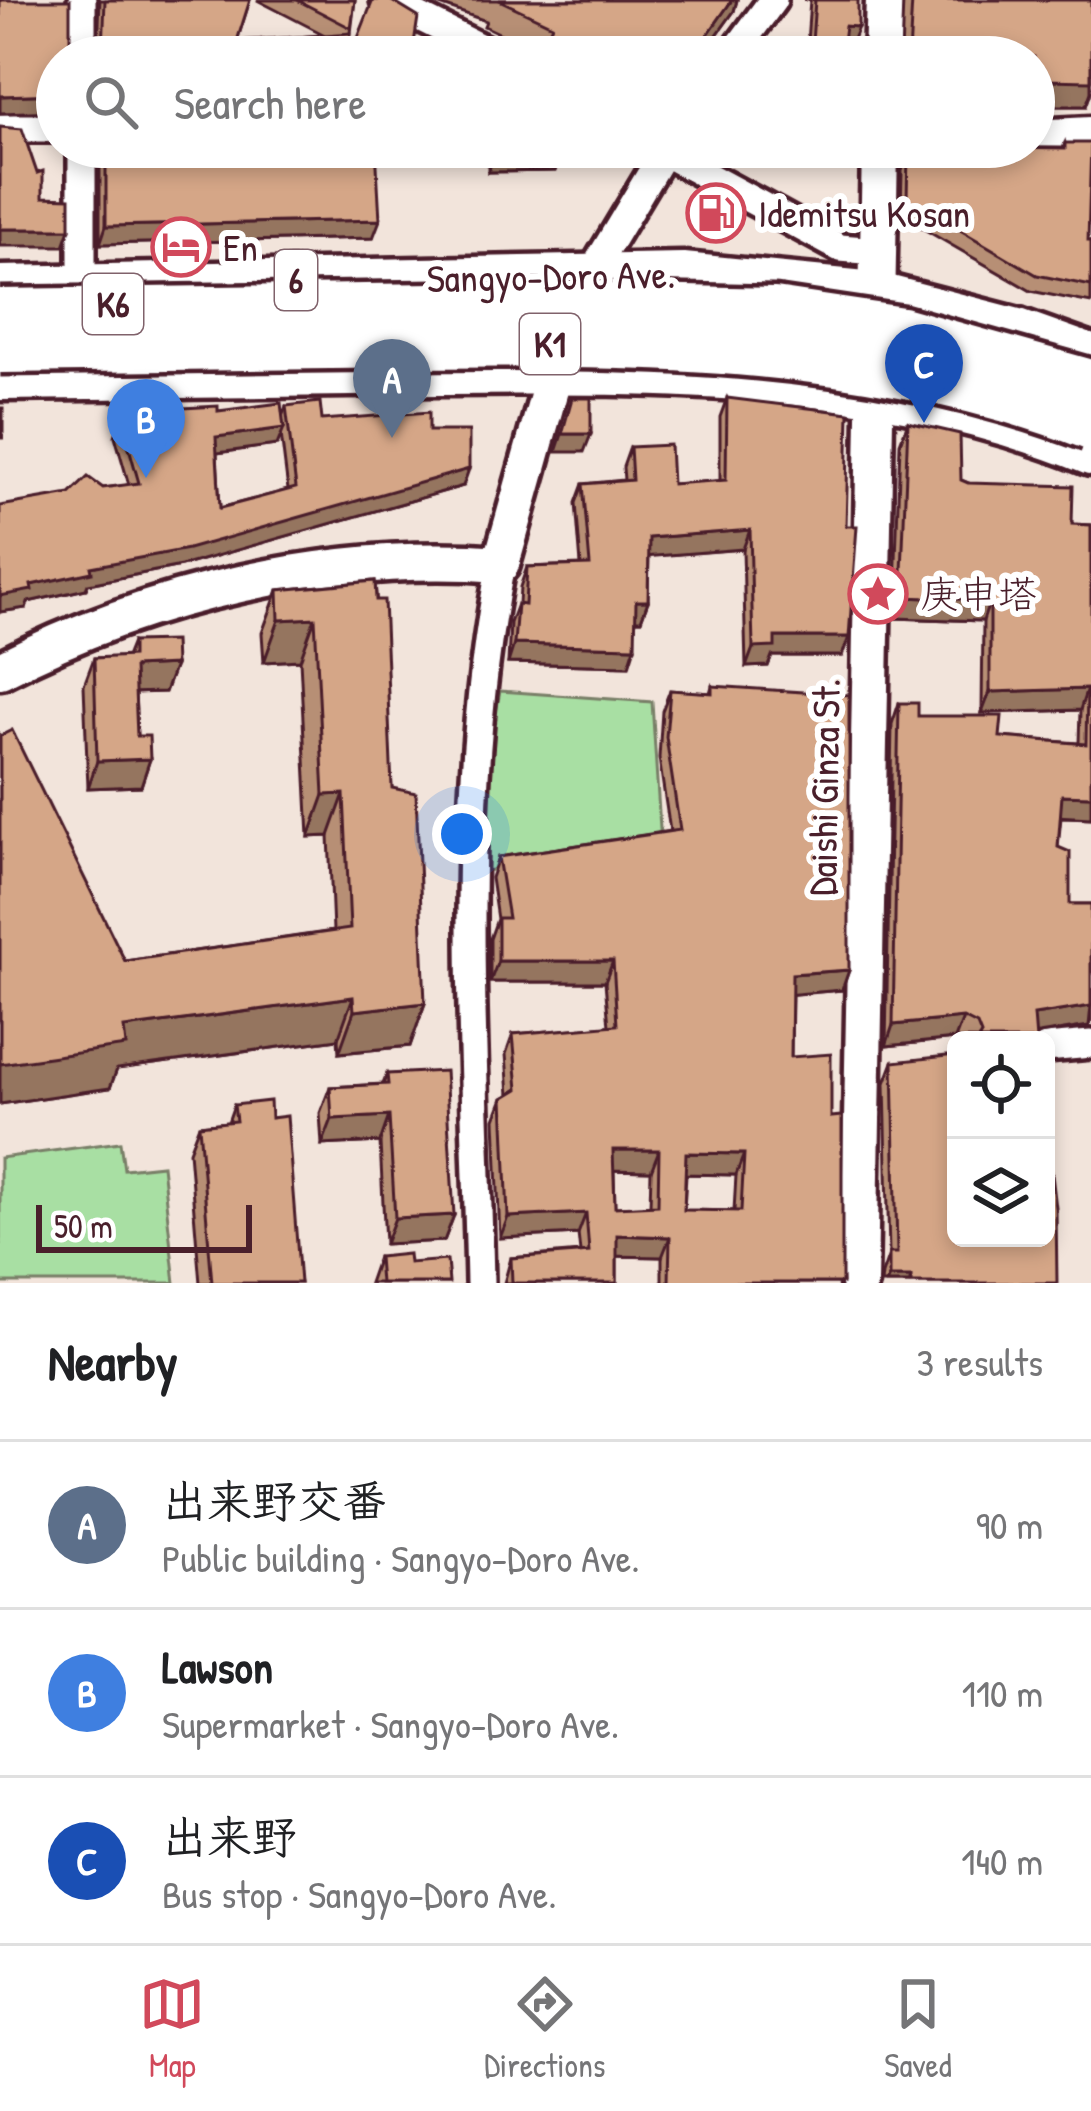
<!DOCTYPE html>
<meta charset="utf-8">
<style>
:root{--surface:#fff;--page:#f2f2f2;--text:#202124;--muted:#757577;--line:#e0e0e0;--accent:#d1495b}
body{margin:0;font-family:"Patrick Hand","Klee One",sans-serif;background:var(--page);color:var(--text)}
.controls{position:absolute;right:36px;bottom:36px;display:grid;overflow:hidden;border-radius:18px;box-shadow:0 6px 18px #0003}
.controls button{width:108px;height:108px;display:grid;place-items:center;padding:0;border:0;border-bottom:3px solid var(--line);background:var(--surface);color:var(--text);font:60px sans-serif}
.scale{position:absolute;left:36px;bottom:30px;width:216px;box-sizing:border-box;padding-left:12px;border:6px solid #4a1f2b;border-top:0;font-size:33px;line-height:42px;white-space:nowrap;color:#4a1f2b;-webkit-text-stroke:9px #fff;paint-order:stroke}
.you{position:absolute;left:462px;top:834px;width:42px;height:42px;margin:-30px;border:9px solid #fff;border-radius:50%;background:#1a73e8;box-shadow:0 0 0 18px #1a73e833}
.badge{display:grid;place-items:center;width:78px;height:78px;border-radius:50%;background:var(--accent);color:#fff;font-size:39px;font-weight:700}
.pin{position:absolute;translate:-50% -99px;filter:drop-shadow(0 3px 6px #0008)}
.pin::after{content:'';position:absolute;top:63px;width:42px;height:36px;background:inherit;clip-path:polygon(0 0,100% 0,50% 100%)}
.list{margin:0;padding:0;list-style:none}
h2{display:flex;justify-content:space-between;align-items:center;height:156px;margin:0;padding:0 48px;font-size:51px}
h2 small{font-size:39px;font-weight:400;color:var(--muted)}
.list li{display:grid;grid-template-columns:78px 1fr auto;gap:36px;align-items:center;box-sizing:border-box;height:168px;padding:0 48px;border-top:3px solid var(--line)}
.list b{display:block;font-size:45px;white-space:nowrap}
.list p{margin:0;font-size:39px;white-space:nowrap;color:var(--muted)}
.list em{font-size:39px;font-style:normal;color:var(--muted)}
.icon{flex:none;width:66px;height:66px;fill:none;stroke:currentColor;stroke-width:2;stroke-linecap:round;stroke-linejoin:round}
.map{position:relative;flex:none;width:1091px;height:1283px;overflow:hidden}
.search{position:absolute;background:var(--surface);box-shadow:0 6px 18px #0003;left:36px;right:36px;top:36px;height:132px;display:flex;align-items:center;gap:30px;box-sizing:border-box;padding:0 42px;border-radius:66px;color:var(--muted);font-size:45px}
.sheet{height:660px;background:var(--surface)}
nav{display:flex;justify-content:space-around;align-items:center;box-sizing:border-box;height:168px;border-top:3px solid var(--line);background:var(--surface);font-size:33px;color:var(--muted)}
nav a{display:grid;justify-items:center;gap:6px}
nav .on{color:var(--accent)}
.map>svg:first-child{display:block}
</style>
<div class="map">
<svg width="1091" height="1283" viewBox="0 0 1091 1283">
<rect width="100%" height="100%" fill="#f2e4db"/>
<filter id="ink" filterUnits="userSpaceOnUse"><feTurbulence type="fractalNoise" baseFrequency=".00833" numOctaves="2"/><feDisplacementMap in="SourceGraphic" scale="24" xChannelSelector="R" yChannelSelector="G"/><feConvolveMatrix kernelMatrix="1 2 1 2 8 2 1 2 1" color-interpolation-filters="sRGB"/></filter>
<g filter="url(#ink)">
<g fill="#a8dfa3" stroke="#797f67" stroke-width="3">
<path d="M500 691 652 702 661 845 485 871 487 761Z"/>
<path d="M120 1142 124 1169 162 1165 175 1283H0V1158Z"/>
</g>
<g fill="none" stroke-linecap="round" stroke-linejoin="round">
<g stroke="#4a1f2b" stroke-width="36">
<g id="street">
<path d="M82 0V57"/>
<path d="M385 0 499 57"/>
<path d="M731 57 773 0"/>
<path d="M0 128H57"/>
<path d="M654 147 840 248 877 251"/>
<path d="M591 274 667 147"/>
<path d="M82 299V147"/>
<path d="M1046 1048 1091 1044"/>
<path d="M480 1283C475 1041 454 803 501 564"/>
</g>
</g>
<g stroke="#4a1f2b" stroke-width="45">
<g id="secondary">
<path d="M882 57 884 0"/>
<path d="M1034 138 1091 135"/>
<path d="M0 670C149 593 333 551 501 564L561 350"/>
<path d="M859 1283 880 147"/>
</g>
</g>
<g stroke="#4a1f2b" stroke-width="51">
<g id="primary">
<path d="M0 287 683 274 875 293 1018 330 1091 356"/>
<path d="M0 379C146 377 291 376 437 374 658 372 883 369 1091 454"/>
</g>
</g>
<use href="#street" stroke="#fff" stroke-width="27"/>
<use href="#secondary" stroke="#fff" stroke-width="36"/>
<use href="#primary" stroke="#fff" stroke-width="42"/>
<g stroke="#4a1f2b" stroke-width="57" stroke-linecap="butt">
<g id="highway-bridge">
<path d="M0 313 507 306 774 312 902 331 1091 384"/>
<path d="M0 349C139 347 279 346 418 344 647 342 874 343 1091 426"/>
</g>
</g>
<use href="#highway-bridge" stroke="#fff" stroke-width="48"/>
</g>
<g fill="#b78f74" stroke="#4a1f2b" stroke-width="3" fill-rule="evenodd">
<path d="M0 0 70 41 80 56 98 51 100 0H250L237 41 325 35 257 0H355L350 41 412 57H57V111L0 113Z"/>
<path d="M426 0H737L734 11 701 57H539L541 53 484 26 486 21Z"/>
<path d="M804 0H858L851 44H843L841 57H806L810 0Z"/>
<path d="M903 0H1091V92L1086 106H1041L1037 115 1034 117V57H901Z"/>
<path d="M1065 143 1088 241H1091V303L1031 291 901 216 902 171 908 154 929 155 932 147 1063 148Z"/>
<path d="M102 147H376L373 238 100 244V154Z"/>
<path d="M488 147H563L555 171 488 172Z"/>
<path d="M727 398 842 656H772L768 666 746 667 743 549 649 556 648 601 641 620H636L629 666 508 663 510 623 517 604H519L520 587 527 567 581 565 576 503 583 484 624 480 623 467 630 447 672 484 720 481V417Z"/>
<path d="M286 406 322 420 429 431 463 486 181 566 88 584 86 589 28 602 26 608 0 612 103 488 129 485 115 436 121 419 179 420 183 408 282 417ZM281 434 288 490 220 508 217 453 277 445Z"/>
<path d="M908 422 961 480 1072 524 1091 525V818L1061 817 1058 847 1070 904H1091V1021L1089 1026 1036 1034V1040L955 1039 886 1046 892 724 899 703 918 716 1000 737 1079 743 1080 710 982 713 983 621 894 618 900 443Z"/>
<path d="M375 581 392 788 425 1003 410 1046 339 1053 338 1039 117 1069 110 1088 0 1104V736L125 961 333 931 329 836 309 837 300 660 264 662 262 633 278 590Z"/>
<path d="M132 642 175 665 165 692 135 693 137 736 150 759 141 786 88 788 84 685 94 658 126 657Z"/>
<path d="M712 686 849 970 842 990 792 994 791 1057 831 1117 842 1283H662V1257L617 1256V1283H504L511 1258 580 1252 578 1234 500 1238 495 1119 503 1098 509 1095 506 1054 513 1034 609 1026 605 982H490V939L497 919 491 878 498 857 670 831 659 758 662 711 670 690 710 693ZM614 1170 651 1171 650 1206 615 1207ZM686 1174 736 1175 734 1211 684 1210Z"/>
<path d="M893 1062 956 1238 1057 1283H881L882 1274 889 1254 885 1083Z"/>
<path d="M387 1074 454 1215 444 1241 385 1244 380 1142 322 1145 320 1113 330 1087 383 1084Z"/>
<path d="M234 1105 271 1118 300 1283H200L189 1151 199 1125 228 1122Z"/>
<path d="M378 1257 409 1263 449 1283H369Z"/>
</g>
<g fill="#95745e" stroke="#4a1f2b" stroke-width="3">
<path d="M732 0H737L734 11 701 57H692Z"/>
<path d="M845 26 858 27 851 44H839Z"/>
<path d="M1091 70V92L1086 106H1041L1037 115 1034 117V96L1046 80Z"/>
<path d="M57 94V111L0 113V96Z"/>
<path d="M497 147H563L555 171 488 172Z"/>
<path d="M380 220 373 238 100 244 106 226Z"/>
<path d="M0 229H70L64 246H0Z"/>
<path d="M284 428 277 445 210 454 216 437Z"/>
<path d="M562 434H591L584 452H556Z"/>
<path d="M469 469 463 486 181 566 88 584 86 589 28 602 26 608 0 612V596L31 585 91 567Z"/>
<path d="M750 530 743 549 643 557 649 538Z"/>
<path d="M901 597 990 600 983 621 894 618Z"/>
<path d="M636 601H648L641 620H629Z"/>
<path d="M315 618 300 660 264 662 279 620Z"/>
<path d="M775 637H849L842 656H772L768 666 746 667 753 648Z"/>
<path d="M514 644 635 647 629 666 508 663Z"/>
<path d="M175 665 165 692 124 693 134 667Z"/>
<path d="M1087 689 1080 710 982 713 990 692Z"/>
<path d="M150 759 141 786 88 788 97 761Z"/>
<path d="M344 794 329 836 309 837 324 795Z"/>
<path d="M1062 795 1091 796V818L1055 816Z"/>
<path d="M498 961H613L605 982H490Z"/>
<path d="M849 970 842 990 785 995 792 974Z"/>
<path d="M353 997 338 1039 117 1069 110 1088 0 1104V1064L124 1028Z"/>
<path d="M425 1003 410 1046 339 1053 354 1011Z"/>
<path d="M1091 1006 1089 1026 1026 1036 1034 1015Z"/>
<path d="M963 1018 955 1039 886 1046 893 1025Z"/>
<path d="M389 1116 380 1142 322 1145 332 1119Z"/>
<path d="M613 1150H659L651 1171 606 1170Z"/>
<path d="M686 1153 744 1154 736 1175 679 1174Z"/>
<path d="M586 1213 578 1234 500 1238 508 1217Z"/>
<path d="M454 1215 444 1241 385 1244 395 1218Z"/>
<path d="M617 1235 670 1237 662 1257 609 1256Z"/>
<path d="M889 1277H911L909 1283H886Z"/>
</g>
<g fill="#d5a687" stroke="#4a1f2b" stroke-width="3" fill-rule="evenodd">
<path d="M0 0H70V41L80 56 103 50 105 0H250L237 41 351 33 350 41 356 43 373 0H390L418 17 412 57H57V94L0 96Z"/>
<path d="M297 0H355L351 28Z"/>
<path d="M499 0H732L692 57H603L549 31 552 25Z"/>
<path d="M815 0H858V27L845 26 841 57H811Z"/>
<path d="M912 0H1091V81L1046 80V90L1034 96V57H909Z"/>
<path d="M0 127 22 129 37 173 43 171V197L70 198V229H0Z"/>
<path d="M1065 143H1091L1088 241H1091V286L1037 275 907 199 908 154 932 155 933 147 1065 149Z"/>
<path d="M106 147H376L380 220 106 226Z"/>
<path d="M572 398H591V434H562Z"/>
<path d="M727 398 849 413 846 526H857L849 637H775V647L753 648 750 530 649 538 648 601H636L635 647 514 644 517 604 525 605 527 567 590 565 583 484 632 480 630 447 670 445 672 484 726 480Z"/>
<path d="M320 402 322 420 429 412V431H469V469L188 549 91 567 92 572 31 585 32 590 0 596V506L70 494 88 477 103 488 139 483 121 419 184 420 183 408 218 406V411L281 403 284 428 216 437 220 508 296 488 286 406Z"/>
<rect x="0" y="408" width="3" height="30"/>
<path d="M908 422 960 434 961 480 968 483 1073 486 1072 524 1091 525V796L1062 795 1058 847 1070 852V904H1091V1006L1034 1015 1036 1040H978L981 1035 977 1025 963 1018 893 1025 899 703H918V716H1002L1000 737 1086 744 1087 689 990 692V600L901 597Z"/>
<path d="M375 581 376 600H384L392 788 416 793 425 1003 354 1011 353 997 124 1028 126 1046 0 1064V736L12 730 125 961 350 929 344 794 324 795 315 618 279 620 278 590Z"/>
<path d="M174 641 175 665 134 667 137 736H149L150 759 97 761 94 658 132 656V642Z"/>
<path d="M712 686 849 695V970L792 974 791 1057 831 1054V1117L842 1116V1283H669L670 1237 617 1235V1283H512L511 1258 589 1252 586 1213 508 1217 503 1098 518 1089 513 1034 617 1025 613 961H498V918H508L498 857 680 830 666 737 670 690 712 693ZM613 1150H659L658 1205 615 1207ZM686 1153 744 1154 741 1211 684 1210Z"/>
<path d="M956 1055V1238H1046V1140H1048L1056 1208 1057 1283H911V1277H889V1253H897L893 1062Z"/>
<path d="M445 1071 454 1215 395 1218 389 1116 332 1119 330 1087 388 1084 387 1074Z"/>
<path d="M270 1101 271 1118 287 1116 300 1283H212L199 1125 236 1121 234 1105Z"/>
<path d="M408 1254 409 1263 447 1260 449 1283H380L378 1257Z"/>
</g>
</g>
<defs>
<g id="fuel-ring" transform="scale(3)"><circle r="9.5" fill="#fff" stroke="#d1495b" stroke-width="1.5"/><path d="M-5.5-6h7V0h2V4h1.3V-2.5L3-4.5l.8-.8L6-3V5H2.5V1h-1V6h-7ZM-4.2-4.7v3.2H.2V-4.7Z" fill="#d1495b"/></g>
<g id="hotel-ring" transform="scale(3)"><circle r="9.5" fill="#fff" stroke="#d1495b" stroke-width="1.5"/><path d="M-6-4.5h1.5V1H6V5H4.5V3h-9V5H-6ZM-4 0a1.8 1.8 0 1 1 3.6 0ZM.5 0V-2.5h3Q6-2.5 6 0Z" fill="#d1495b"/></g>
<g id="sight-ring" transform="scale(3)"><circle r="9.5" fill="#fff" stroke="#d1495b" stroke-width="1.5"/><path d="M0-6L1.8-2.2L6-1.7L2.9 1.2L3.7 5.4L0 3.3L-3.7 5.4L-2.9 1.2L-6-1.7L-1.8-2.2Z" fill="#d1495b"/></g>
</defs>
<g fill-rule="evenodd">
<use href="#fuel-ring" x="716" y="213"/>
<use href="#hotel-ring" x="181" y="247"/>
<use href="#sight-ring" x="878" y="594"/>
</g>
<g text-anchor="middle" stroke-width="12" stroke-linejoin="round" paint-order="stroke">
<g fill="#fff" stroke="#80626b" stroke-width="3">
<rect x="275" y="250" width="42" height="60" rx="9"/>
<rect x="83" y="274" width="60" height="60" rx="9"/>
<rect x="520" y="314" width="60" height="60" rx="9"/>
</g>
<g font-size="36" font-weight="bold" fill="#4a1f2b">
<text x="296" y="293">6</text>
<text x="113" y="317">K6</text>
<text x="550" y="357">K1</text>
</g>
<g font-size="39" fill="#4a1f2b" stroke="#fff" text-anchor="start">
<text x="758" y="227">Idemitsu Kosan</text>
<text x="223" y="261">En</text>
<text x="920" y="608">庚申塔</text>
</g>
<g font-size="39" fill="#4a1f2b" stroke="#fff">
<text transform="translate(551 276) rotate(-1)" y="14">Sangyo-Doro Ave.</text>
<text transform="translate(824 787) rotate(-89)" y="14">Daishi Ginza St.</text>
</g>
</g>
</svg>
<div class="controls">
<button><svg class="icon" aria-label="locate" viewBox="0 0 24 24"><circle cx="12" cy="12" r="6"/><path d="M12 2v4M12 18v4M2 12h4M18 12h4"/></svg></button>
<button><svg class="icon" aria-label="layers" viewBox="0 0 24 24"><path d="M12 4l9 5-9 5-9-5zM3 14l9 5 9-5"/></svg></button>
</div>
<div class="scale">50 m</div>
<div class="you"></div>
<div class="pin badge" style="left:392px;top:438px;background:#5c6f8a">A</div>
<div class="pin badge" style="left:146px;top:478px;background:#3f7fe0">B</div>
<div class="pin badge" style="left:924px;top:423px;background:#1a4fb4">C</div>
<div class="search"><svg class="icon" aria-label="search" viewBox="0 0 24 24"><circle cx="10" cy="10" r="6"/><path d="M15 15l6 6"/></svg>Search here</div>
</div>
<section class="sheet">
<h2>Nearby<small>3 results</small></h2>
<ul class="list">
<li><span class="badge" style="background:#5c6f8a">A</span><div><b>出来野交番</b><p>Public building · Sangyo-Doro Ave.</p></div><em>90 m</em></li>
<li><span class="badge" style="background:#3f7fe0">B</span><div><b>Lawson</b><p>Supermarket · Sangyo-Doro Ave.</p></div><em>110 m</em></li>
<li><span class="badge" style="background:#1a4fb4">C</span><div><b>出来野</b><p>Bus stop · Sangyo-Doro Ave.</p></div><em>140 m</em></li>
</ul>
</section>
<nav>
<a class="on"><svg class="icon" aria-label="map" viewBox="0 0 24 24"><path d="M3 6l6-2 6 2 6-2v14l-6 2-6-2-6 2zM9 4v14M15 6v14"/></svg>Map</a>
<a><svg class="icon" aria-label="directions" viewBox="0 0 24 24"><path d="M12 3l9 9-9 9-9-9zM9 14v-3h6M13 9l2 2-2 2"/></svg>Directions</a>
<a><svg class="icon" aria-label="saved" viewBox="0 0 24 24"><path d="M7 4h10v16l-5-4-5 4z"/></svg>Saved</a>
</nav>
